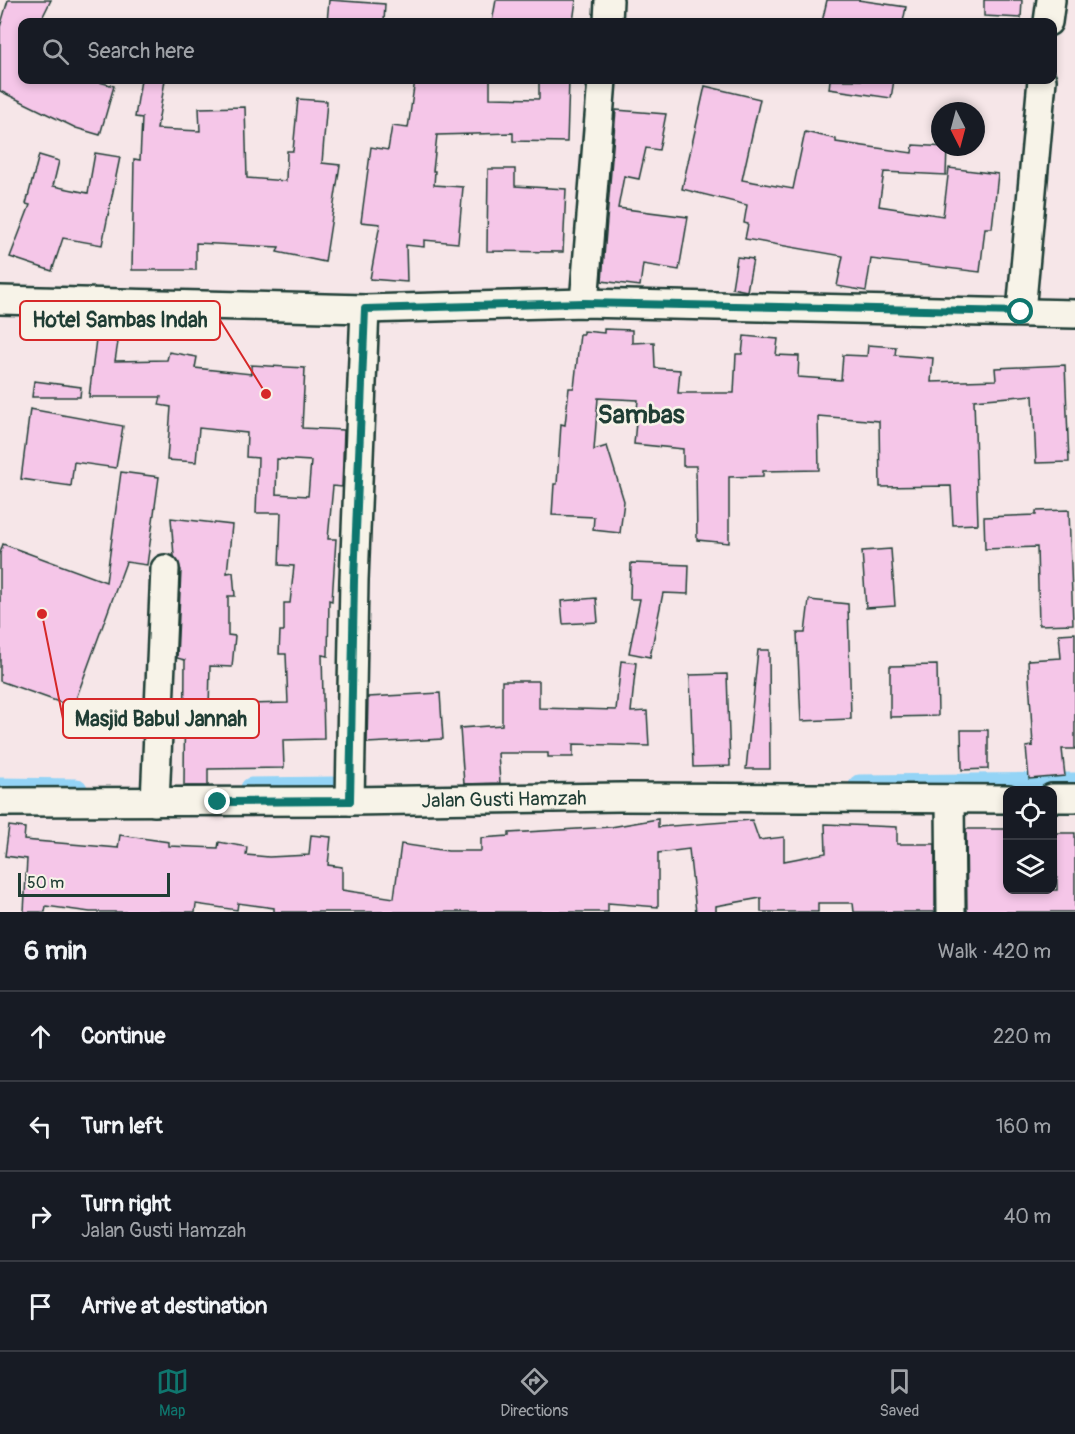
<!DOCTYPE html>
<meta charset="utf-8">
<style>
:root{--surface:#171b24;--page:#20242c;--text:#f1f3f6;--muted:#9ea1a6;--line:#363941;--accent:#0f766e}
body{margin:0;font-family:Pangolin,sans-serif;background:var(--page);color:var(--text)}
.controls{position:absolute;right:18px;bottom:18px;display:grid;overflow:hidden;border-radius:12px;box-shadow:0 3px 9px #0003}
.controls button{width:54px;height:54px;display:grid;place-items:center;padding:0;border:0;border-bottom:2px solid var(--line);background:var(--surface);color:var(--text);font:30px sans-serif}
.compass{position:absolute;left:931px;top:102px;width:54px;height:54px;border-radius:50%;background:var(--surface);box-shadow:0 3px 9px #0003;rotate:174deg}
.scale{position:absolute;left:18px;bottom:15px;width:152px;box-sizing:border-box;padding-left:6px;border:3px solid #1f3d34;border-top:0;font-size:16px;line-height:21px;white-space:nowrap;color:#1f3d34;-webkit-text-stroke:4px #f7f3e8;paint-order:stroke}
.stop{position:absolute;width:18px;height:18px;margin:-14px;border:4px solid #0f766e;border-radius:50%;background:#fff}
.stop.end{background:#0f766e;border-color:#fff;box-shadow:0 2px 6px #0008}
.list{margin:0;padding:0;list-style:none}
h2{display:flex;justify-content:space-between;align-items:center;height:78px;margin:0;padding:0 24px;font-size:26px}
h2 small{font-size:20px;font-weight:400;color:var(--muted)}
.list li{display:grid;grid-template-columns:39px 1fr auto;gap:18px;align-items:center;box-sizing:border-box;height:90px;padding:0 24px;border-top:2px solid var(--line)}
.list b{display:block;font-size:22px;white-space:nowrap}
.list p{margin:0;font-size:20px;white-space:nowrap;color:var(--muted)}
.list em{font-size:20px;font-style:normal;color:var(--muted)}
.icon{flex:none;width:33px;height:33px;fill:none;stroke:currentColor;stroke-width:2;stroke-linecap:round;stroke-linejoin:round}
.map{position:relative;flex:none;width:1075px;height:912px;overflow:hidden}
.search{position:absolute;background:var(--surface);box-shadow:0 3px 9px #0003;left:18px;right:18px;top:18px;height:66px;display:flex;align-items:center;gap:15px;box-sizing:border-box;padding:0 21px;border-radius:12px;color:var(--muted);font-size:22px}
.sheet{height:438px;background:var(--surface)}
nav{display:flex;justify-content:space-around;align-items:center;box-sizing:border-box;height:84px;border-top:2px solid var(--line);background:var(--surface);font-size:16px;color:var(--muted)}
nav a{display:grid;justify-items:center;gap:3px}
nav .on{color:var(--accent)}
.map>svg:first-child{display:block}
</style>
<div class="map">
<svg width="1075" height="912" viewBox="0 0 1075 912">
<rect width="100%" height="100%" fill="#f6e6e8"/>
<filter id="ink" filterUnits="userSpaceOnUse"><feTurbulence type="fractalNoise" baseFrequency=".0167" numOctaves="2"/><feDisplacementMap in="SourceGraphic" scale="12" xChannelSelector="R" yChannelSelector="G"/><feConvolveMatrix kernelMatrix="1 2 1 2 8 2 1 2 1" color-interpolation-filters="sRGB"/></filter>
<g filter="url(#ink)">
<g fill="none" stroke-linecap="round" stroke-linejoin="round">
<g stroke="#94d4f6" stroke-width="21">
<path d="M859 785 1075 783"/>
<path d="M0 788 77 789"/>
<path d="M251 788 333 787"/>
</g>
</g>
<g fill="#f5c6e8" stroke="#1f3d34" stroke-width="1.5" fill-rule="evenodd">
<path d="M8 0H51L40 22H22V80H92L114 86 100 135 76 128 0 91V27Z"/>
<path d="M329 0 385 4 384 22H327Z"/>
<path d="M496 0H576L573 22H492Z"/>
<path d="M827 0H858L906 7 903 22H822Z"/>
<path d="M984 0H1022L1021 18 984 16Z"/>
<path d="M141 80H165L157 129 200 131 199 108 245 107 247 178 286 181 287 151H293L298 99 327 101 322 163 340 165 325 262 277 252 279 247 196 243V270H132L134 159 140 160 142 118 135 117Z"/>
<path d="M415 80H490V98L539 99V80H569L567 142 513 141V133L437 135 433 171H435L434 185 463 187 458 243 424 240V247L406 245 407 282 370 279 380 224 361 222 371 147 388 150 392 126 408 128Z"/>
<path d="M830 80H894L891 98 829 89Z"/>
<path d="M705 86 760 99 742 180 793 189 805 132 836 139V142L912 153 913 145 947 147 946 175 884 172 879 206 943 216 949 168 998 174 992 228H985L980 272 871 259 866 291 837 286 843 256 745 239 748 224 744 223 747 205 682 189Z"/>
<path d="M616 110 666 114 659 150 646 148 639 179 624 176 618 208 688 217 679 270 643 264 640 286 602 281Z"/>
<path d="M95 153 120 157 102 245 63 238 52 271 10 257 30 205 26 204 39 155 59 161 53 186 88 193Z"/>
<path d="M488 169H515V186L566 189 563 252 487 251Z"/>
<path d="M737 257 753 259 747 291 732 288Z"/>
<path d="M604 329 632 330V343L654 342 655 368 680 370 678 393H734L736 354H742L744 336 778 339 776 355 799 356 798 377 841 380 843 355 867 356 868 345 896 347 895 355 933 358 931 382 996 380 995 368 1065 365 1069 462 1036 463 1033 395 974 400 978 524 953 525 951 486 880 487 879 421 818 416 819 470 763 471V476L729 477V543L697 540 696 466H683V449L634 444 638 400 598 398 594 450 607 446 624 501 620 533 593 530 594 517 552 515 554 484H557L561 424 565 425 569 388H574L580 334H584V331L604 333Z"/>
<path d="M96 339 118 342 115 361 167 360 169 352 197 357 195 368 251 374V365L305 368 302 428 344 430 342 487 333 486 328 539H336L332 601 329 600 328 656 322 655 324 739 283 740 284 768 208 769V786H184L185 660 177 658 181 570 174 556 171 518 232 525 227 573 233 572 235 596H228V635L235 636 232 667 210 666 209 710 247 707V704L288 703 286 654H279L280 631H284V603H290L294 566 279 565 281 513H256L258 458 246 457 247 433 199 428 196 462 167 460 171 407 159 405 161 397H89ZM277 459 311 461 308 496 276 494Z"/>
<path d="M34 381 81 387 80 397H32Z"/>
<path d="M30 409 123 426 116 468 74 462 71 486 21 479Z"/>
<path d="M121 472 159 477 147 565 126 562 73 707 0 681V553L3 544 106 582Z"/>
<path d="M1069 510 1073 624 1039 625 1037 547 985 549 984 517 1036 515V511Z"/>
<path d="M891 549 895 606 866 608 862 551Z"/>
<path d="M631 563 689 565 688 594 663 593 650 657 629 653 640 599H630Z"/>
<path d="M596 598 598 622 563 624 561 601Z"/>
<path d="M809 600 848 604 851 719 801 721 797 633H805Z"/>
<path d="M1075 633V749H1062L1065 776 1029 779 1026 747 1033 746 1028 660 1061 658 1059 634Z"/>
<path d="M758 650H769L770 769H746Z"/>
<path d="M621 661 636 663 631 712 647 711 649 746 573 744V757H548V753H498L500 783 464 784 460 728 502 725V681H539V708L616 710Z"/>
<path d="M937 665 938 716 890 717V666Z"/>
<path d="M727 674 730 766 693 767 690 675Z"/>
<path d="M440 693 443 739 367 743 368 697Z"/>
<path d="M961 730H988V769L962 770Z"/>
<path d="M658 819V827L752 820 759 840 784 837V861L826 853 825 824 897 827V844H935V912H854L853 903H818V912H761V898L716 906V912H696L689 849 658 853V907L608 903V912H274V908L238 903 237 910 196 904 195 912H90L46 906 45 912H24L27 859 5 856 9 826 25 828 24 840 118 848 120 835 169 842V846L218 848 219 842 247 847 246 855 269 857 309 855 311 835 331 837 328 865 342 867V890L394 898 401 844 448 851H481V838L509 836V833L611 827Z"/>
<path d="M966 829H1008V890H1057L1056 833H1075V912H967Z"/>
</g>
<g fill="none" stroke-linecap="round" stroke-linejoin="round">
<g stroke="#1f3d34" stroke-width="32">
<g id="minor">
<path d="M608 22 609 0"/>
<path d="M1048 22 1051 0"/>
<path d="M0 300 365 309 584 303 1075 314"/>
<path d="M584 303 602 80"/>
<path d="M1021 312 1042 80"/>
<path d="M1052 798H1075"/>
<path d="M950 799 951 912"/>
<path d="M350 801 354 580 365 309"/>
<path d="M0 802 350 801 621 797 1008 799"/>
<path d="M155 802 165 569"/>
</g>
</g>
<use href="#minor" stroke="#f7f3e8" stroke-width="27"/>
</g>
</g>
<g fill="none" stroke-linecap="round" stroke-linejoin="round" filter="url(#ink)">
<path stroke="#0f766e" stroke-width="8" d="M218 802 350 801 354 580 365 309 584 303 1021 312"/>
</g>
<g text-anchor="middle" stroke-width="5" stroke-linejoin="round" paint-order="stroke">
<g font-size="20" fill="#1f3d34" stroke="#f7f3e8">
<text transform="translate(504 799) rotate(-1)" y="7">Jalan Gusti Hamzah</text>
</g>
<g font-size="26" font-weight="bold" fill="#1f3d34" stroke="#f7f3e8">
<text x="641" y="423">Sambas</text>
</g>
</g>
<path fill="none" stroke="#d62828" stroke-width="2" d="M266 394L220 320M42 614L63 719"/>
<g fill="#d62828" stroke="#f7f3e8" stroke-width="2">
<circle cx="266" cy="394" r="6"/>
<circle cx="42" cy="614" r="6"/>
</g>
<g fill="#f7f3e8" stroke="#d62828" stroke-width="2">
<rect x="20" y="301" width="200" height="39" rx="6"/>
<rect x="63" y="699" width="196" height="39" rx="6"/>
</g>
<g font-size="21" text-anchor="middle" font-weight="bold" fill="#1f3d34">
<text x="120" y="327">Hotel Sambas Indah</text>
<text x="161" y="726">Masjid Babul Jannah</text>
</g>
</svg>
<div class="controls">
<button><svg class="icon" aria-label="locate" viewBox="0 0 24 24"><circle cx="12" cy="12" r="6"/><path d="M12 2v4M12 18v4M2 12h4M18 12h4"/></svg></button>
<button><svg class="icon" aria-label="layers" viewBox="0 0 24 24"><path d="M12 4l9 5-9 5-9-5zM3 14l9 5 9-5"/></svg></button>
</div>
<svg class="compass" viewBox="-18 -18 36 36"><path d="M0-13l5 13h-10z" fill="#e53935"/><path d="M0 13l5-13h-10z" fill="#9ea1a6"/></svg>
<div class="scale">50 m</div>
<div class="stop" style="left:1021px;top:312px"></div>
<div class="stop end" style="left:218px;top:802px"></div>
<div class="search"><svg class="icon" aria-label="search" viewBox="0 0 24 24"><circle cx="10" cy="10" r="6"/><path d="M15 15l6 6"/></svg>Search here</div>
</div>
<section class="sheet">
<h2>6 min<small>Walk · 420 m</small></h2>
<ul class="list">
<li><svg class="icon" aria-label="ahead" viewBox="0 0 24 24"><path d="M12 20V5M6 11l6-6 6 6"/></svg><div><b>Continue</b></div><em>220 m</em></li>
<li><svg class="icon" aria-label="left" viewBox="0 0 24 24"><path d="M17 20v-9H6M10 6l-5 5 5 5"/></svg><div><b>Turn left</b></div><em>160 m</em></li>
<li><svg class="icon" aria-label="right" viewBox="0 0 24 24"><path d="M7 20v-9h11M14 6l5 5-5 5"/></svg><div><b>Turn right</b><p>Jalan Gusti Hamzah</p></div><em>40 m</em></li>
<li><svg class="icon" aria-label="arrive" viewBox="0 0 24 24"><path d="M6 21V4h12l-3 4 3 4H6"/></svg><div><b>Arrive at destination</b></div></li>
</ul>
</section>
<nav>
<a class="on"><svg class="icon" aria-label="map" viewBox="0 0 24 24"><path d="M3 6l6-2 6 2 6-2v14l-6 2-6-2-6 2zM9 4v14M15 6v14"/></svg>Map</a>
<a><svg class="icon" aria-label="directions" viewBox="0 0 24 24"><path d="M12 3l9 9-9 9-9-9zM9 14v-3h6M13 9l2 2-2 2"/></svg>Directions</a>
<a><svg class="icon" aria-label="saved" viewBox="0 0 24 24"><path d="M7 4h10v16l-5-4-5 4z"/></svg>Saved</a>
</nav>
